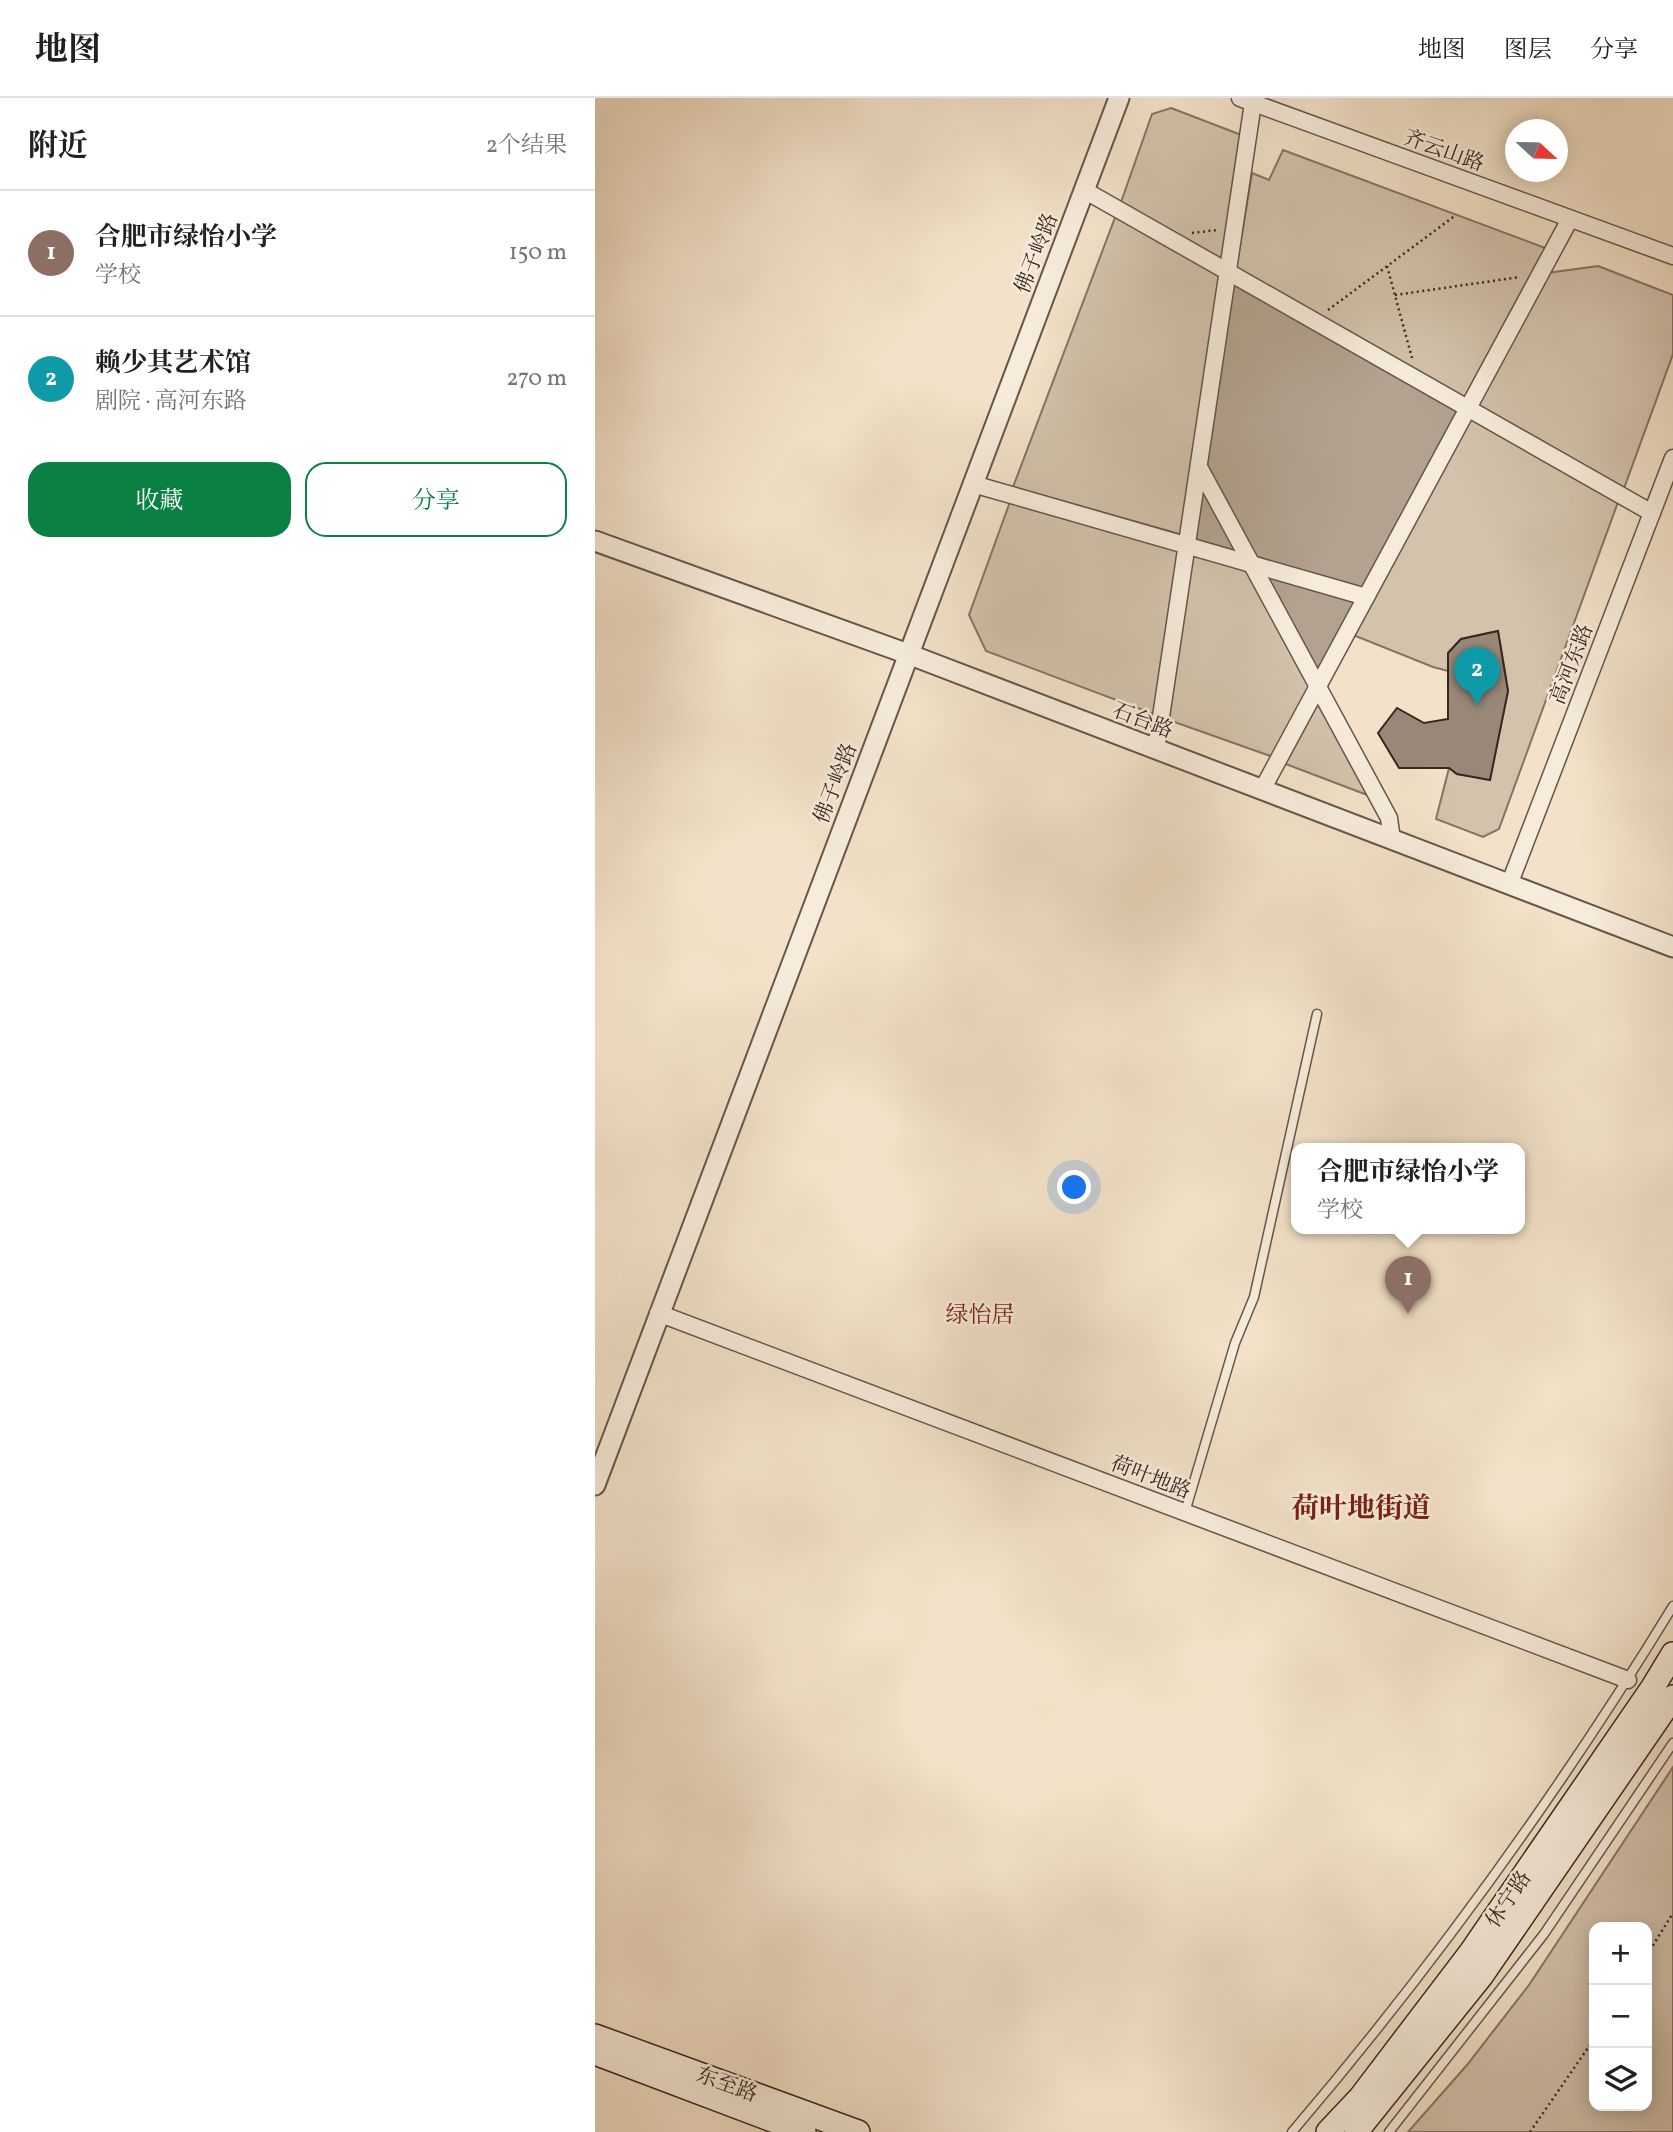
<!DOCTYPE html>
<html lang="zh">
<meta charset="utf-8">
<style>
:root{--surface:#fff;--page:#f6f6f6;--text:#202124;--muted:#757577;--line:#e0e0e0;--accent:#0b8043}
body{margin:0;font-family:Vollkorn,"Noto Serif SC",serif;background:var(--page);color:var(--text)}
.controls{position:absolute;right:21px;bottom:21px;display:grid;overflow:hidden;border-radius:14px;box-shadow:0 4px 18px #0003}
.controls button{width:63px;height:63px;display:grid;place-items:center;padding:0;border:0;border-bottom:2px solid var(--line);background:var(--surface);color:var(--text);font:35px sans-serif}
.compass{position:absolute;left:910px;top:21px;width:63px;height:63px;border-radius:50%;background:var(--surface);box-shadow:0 4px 18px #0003;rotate:112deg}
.you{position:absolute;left:480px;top:1090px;width:24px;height:24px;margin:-18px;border:5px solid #fff;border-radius:50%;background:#1a73e8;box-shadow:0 0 0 10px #1a73e833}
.badge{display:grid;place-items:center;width:46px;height:46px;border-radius:50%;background:var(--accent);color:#fff;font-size:23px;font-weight:700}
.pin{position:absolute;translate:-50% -58px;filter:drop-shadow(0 2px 4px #0008)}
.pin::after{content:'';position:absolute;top:37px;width:24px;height:21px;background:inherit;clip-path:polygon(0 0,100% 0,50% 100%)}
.popup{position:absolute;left:696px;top:1045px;width:234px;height:91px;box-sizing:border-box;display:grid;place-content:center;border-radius:14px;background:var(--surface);filter:drop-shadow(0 2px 5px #0005);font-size:23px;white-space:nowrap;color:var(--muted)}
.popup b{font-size:26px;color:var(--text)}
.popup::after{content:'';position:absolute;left:50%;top:100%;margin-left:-14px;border:14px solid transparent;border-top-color:var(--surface)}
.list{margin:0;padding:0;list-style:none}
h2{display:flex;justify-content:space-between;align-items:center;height:91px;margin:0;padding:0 28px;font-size:30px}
h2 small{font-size:23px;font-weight:400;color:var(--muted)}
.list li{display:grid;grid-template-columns:46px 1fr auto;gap:21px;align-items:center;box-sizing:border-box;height:126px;padding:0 28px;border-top:2px solid var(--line)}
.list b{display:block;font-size:26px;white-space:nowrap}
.list p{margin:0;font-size:23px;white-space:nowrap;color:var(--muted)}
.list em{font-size:23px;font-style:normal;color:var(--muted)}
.actions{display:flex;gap:14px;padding:21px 28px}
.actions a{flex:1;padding:16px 0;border:2px solid var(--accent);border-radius:21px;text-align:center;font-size:24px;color:var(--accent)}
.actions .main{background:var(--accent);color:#fff}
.icon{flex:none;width:38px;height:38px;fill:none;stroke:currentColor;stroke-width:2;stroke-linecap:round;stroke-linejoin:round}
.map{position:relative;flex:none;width:1078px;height:2034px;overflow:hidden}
header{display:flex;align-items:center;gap:42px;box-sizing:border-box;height:98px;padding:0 35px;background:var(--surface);border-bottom:2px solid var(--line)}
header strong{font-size:33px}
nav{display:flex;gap:38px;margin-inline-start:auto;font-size:24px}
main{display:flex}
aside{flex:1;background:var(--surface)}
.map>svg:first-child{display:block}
</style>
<header>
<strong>地图</strong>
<nav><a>地图</a><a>图层</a><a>分享</a></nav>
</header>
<main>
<aside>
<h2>附近<small>2个结果</small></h2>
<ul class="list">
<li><span class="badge" style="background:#8d6e63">1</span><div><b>合肥市绿怡小学</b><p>学校</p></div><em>150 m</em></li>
<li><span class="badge" style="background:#0f9aa8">2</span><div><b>赖少其艺术馆</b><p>剧院 · 高河东路</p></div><em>270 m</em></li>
</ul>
<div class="actions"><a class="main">收藏</a><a>分享</a></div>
</aside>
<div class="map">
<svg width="1078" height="2034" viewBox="0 0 1078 2034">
<rect width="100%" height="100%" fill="#f3e2c9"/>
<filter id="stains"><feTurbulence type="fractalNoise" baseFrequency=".00286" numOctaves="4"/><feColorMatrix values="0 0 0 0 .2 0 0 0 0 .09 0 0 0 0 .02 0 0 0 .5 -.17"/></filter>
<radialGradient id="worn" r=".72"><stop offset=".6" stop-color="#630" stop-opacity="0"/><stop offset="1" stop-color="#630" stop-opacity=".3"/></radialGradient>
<g fill="#d3c2ac" stroke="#857466" stroke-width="2" fill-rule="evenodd">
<path d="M576 10 649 38 630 165 525 107 557 16Z"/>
<path d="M688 52 953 151 870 301 641 172 657 75 674 82Z"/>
<path d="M521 117 628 178 588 437 418 389Z"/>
<path d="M1003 168 1078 197V256L1028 393 881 307 952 175Z"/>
<path d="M875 320 1023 404 904 731 888 739 841 721 854 670 862 676 895 681 913 593 903 533 866 541 853 555V573L838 569 758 537Z"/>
<path d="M416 401 586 450 561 617 391 553 374 517Z"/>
<path d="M598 453 656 471 718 587 678 659 571 621Z"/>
<path d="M724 602 775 698 688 665Z"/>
<path d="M1078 1669V2034H813L872 1967 934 1887ZM999 1829H1052V2008H999Z"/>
</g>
<g fill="#b3a290" stroke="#817163" stroke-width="2">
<path d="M637 184 864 312 768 491 598 441Z"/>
<path d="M663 473 763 503 721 583Z"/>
</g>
<path fill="#998878" stroke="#372720" stroke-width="2" d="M903 533 913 593 895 682 862 676 854 670H804L783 635 802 610 829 625 853 621V555L866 541Z"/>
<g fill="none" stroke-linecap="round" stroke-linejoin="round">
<g stroke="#66564a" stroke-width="11">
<g id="service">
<path d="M590 1414 640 1245 659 1199 722 916"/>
<path d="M697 2034C838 1869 965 1693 1078 1508"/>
<path d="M794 2034 949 1836 1078 1645"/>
</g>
</g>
<g stroke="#66564a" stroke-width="19">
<g id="minor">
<path d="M645 0 1078 158"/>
<path d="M489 92 1057 415"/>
<path d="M604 369 794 720 797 742"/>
<path d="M378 386 771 499"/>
<path d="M561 652 658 5"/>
<path d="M667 692 975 121"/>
<path d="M914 787 1078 360"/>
<path d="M63 1215 1033 1582"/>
</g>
</g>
<g stroke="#66564a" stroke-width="23">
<g id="tertiary">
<path d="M0 443 313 556 1078 849"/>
<path d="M0 1387 524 0"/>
</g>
</g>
<g stroke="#372720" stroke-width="26">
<g id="secondary">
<path d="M0 1938 263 2034"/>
<path d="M0 1955 209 2034"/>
<path d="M733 2034 765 2000 876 1854 1058 1589 1078 1556"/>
<path d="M761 2034 887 1877 1078 1599"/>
</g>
</g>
<g stroke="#372720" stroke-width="2.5" stroke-dasharray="2 3.5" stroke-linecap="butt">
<path d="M597 135 622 132"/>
<path d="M792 168 817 260"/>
<path d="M800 197 925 179"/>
<path d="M733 212 861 117"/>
<path d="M1052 1857 1078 1815"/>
<path d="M935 2034 999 1941"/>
</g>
<use href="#service" stroke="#f7ecdc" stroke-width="8"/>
<use href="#minor" stroke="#f7ecdc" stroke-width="16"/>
<use href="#tertiary" stroke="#f7ecdc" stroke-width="19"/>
<use href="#secondary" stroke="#f7ecdc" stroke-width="23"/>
</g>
<g text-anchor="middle" stroke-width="5" stroke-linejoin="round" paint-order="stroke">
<g font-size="21" fill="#372720" stroke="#f7ecdc">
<text transform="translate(849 52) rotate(20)" y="7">齐云山路</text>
<text transform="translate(441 155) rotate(-69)" y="7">佛子岭路</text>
<text transform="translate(976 566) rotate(-69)" y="7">高河东路</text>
<text transform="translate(548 622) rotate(21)" y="7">石台路</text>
<text transform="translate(240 685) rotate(-69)" y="7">佛子岭路</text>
<text transform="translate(556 1379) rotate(21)" y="7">荷叶地路</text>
<text transform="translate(913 1801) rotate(-56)" y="7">休宁路</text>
<text transform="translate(132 1986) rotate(20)" y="7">东至路</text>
</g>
<g font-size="23" fill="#7a1f14" stroke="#f7ecdc">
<text x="385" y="1224">绿怡居</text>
</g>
<g font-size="28" font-weight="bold" fill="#7a1f14" stroke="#f7ecdc">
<text x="766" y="1419">荷叶地街道</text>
</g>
</g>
<rect width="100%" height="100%" filter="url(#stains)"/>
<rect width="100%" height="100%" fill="url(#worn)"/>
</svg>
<div class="controls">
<button>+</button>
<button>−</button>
<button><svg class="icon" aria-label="layers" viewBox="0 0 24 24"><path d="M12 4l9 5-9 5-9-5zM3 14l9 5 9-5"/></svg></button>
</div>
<svg class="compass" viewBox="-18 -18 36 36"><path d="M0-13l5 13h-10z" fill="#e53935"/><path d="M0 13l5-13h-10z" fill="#757577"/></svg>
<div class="you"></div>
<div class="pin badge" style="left:813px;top:1216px;background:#8d6e63">1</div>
<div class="popup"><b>合肥市绿怡小学</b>学校</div>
<div class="pin badge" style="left:882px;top:607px;background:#0f9aa8">2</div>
</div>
</main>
